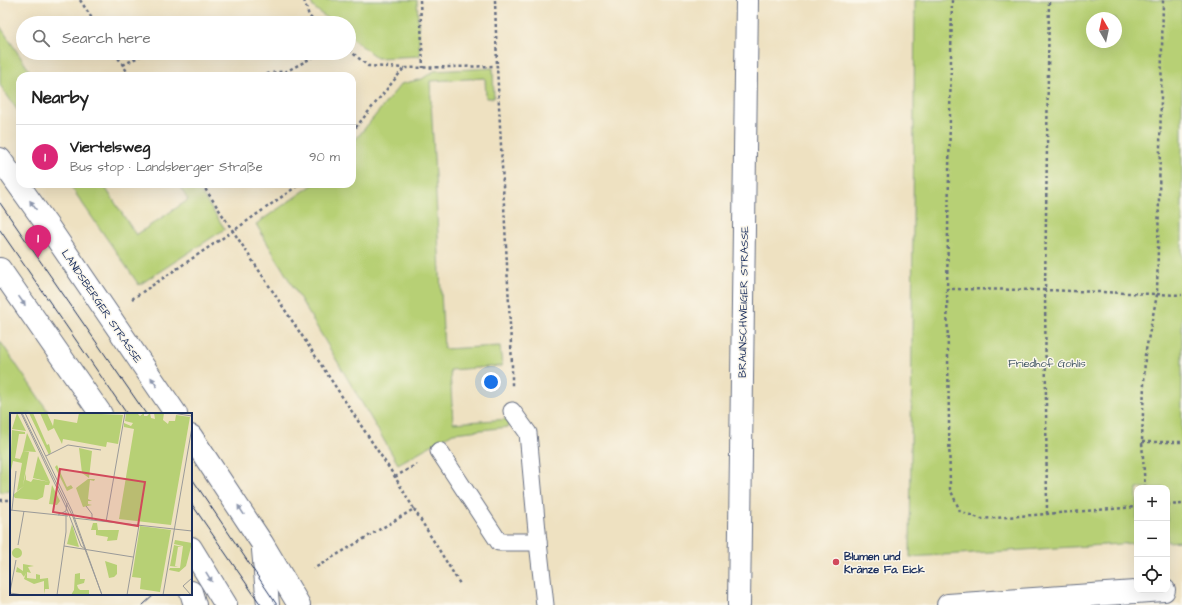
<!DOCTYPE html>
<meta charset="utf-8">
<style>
:root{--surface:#fff;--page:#f6f6f6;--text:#222;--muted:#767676;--line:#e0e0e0;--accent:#db2777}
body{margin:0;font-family:"Architects Daughter",sans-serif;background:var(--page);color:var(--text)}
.controls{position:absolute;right:12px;bottom:12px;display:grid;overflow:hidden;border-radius:8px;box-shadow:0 4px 16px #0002}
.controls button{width:36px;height:36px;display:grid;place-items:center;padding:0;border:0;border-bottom:1px solid var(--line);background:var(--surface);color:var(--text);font:20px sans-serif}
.compass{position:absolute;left:1086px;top:12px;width:36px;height:36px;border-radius:50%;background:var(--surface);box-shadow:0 4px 16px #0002;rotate:351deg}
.you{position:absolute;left:491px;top:382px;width:14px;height:14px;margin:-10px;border:3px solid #fff;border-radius:50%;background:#1a73e8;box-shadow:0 0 0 6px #1a73e833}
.badge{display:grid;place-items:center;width:26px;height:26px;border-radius:50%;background:var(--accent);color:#fff;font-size:13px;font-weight:700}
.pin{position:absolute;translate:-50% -33px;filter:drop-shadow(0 1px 2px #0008)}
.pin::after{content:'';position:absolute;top:21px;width:14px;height:12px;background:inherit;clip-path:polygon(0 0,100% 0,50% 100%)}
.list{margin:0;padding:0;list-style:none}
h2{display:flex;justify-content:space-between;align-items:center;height:52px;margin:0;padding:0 16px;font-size:17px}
h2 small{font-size:13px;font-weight:400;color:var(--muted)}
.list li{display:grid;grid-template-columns:26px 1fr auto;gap:12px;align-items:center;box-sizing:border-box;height:64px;padding:0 16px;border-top:1px solid var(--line)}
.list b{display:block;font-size:15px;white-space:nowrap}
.list p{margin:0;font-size:13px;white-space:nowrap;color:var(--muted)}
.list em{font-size:13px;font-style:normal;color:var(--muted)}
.icon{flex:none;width:22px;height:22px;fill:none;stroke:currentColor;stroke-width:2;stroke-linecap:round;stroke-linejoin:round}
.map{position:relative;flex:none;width:1182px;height:605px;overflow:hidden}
.search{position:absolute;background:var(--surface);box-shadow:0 4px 16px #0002;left:16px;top:16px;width:340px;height:44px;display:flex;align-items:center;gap:10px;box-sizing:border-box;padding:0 14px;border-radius:22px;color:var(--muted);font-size:15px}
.panel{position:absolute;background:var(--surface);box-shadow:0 4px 16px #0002;left:16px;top:72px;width:340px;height:116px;border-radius:12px}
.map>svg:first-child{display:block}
</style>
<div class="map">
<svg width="1182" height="605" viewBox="0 0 1182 605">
<rect width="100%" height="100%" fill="#fbf7ec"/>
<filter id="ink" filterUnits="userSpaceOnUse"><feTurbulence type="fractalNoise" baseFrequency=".025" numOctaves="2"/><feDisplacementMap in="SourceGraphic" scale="8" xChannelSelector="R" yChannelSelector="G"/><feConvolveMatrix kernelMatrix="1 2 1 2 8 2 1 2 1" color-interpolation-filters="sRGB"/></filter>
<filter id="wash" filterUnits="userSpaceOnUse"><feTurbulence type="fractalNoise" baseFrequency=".012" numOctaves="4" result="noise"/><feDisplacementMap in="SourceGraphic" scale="16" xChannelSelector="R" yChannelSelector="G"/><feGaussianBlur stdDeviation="0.9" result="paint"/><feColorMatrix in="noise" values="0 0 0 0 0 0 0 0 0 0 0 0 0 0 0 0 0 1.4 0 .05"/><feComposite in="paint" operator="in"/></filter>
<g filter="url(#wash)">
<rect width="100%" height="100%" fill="#eee1c1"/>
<g fill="#b7d075" stroke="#69806a" fill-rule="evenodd">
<path d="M310 0H417L420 56 377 58 349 36V23H333L313 7Z"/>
<path d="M915 0H1182V541L1167 542V488H1137V543L910 557ZM1092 18H1116V42H1092Z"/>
<path d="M0 26 33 76H20V114L0 85Z"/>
<path d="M493 68 494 98H486L485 78 430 81 444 349 500 346 502 366 450 370 453 423 509 419V427L453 433 398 464 256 224 314 184H352V144L401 84 422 79 434 71Z"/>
<path d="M69 184H103L136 235 188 200 178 184H195L225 229 139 285Z"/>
<path d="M0 341 50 414H11V491L0 492Z"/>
</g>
</g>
<g filter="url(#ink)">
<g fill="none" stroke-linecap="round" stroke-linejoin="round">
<g stroke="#656d81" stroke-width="19">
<g id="service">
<path d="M512 411 528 433 538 542"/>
<path d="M439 451 499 542H538L545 605"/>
</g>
</g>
<g stroke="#656d81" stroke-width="24">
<g id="minor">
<path d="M739 605 747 0"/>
<path d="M948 605 1164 590"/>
</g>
</g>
<g stroke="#656d81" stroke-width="24">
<g id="secondary">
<path d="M0 159 50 229 176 414"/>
<path d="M0 269 101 414"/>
<path d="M191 436 262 543 299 605"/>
<path d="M191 548 226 605"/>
<path d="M263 550 268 605"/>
<path d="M191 592 195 605"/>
</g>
</g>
<g stroke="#656d81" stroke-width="2.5" stroke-dasharray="3 3" stroke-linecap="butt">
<path d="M80 0 95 23"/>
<path d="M304 0 309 16 316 23"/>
<path d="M420 0 423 68"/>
<path d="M495 0 497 66"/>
<path d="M952 0 947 289 1045 290 1049 0"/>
<path d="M349 50 368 66 404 68"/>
<path d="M115 53 130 76"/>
<path d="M123 65 144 54"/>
<path d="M261 76 271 73 287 71 321 53"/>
<path d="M352 132 404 68 497 66 512 364V387"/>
<path d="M202 184 233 231 300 184"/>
<path d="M947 289 950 489 960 511 981 519 1137 507"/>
<path d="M132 299 233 231 395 477 414 509 313 569"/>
<path d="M1142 442H1182"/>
<path d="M395 477 417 464"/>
<path d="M1145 488 1142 442 1145 355 1157 295 1163 0"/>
<path d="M0 500H11"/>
<path d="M1167 505 1182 504"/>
<path d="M414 509 460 584"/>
<path d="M1047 514 1045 290 1182 295"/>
</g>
<use href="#service" stroke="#fff" stroke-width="17"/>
<use href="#minor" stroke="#fff" stroke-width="22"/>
<use href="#secondary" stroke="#fff" stroke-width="22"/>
<g stroke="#1b2f5e" stroke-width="1">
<path d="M0 203 146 414"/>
<path d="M0 230 127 414"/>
<path d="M191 477 277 605"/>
<path d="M191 503 261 605"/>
<path d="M143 605 155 594"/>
</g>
</g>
<defs><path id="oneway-solid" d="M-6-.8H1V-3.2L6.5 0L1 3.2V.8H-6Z"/></defs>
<g fill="#8d97ae">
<use href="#oneway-solid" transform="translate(33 205) rotate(-125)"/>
<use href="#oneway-solid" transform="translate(22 301) rotate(55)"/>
<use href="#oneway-solid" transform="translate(154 382) rotate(-124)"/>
<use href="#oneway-solid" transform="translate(241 510) rotate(-123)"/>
<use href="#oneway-solid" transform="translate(209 577) rotate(58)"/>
</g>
</g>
<circle fill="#d1495b" stroke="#fbf7ec" stroke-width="1.5" cx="836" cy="562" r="4"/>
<g text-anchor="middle" stroke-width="3" stroke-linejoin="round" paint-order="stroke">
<g font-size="11" fill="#1b2f5e" stroke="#fbf7ec">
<text transform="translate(743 302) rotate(-89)" y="4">BRAUNSCHWEIGER STRASSE</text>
<text transform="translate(102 306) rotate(56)" y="4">LANDSBERGER STRASSE</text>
</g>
<g font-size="11" fill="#425764" stroke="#fbf7ec">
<text x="1047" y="367">Friedhof Gohlis</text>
</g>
<g font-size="11" font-weight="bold" fill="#1b2f5e" stroke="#fbf7ec" text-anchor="start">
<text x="844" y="560">Blumen und<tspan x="844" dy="13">Kränze Fa. Eick</tspan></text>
</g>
</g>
<g transform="translate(10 413)">
<rect width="182" height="182" fill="#eee1c1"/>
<path d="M7 0 16 18 2 16ZM19 0H23L37 32 39 31 41 39 39 42ZM30 0H37L43 13 44 6 67 10 69 0 113 2 108 31 97 29 96 34 53 26 52 31 44 15 38 18ZM116 0H127L130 3 134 0V3H137L140 0 141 5 145 6 144 0H154L153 7 158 11 159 8H165L166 2 180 4 161 112 109 106 124 16 114 14V10L121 13 123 10 115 8ZM2 17 15 19V21H9L5 45 10 46 13 38 19 39 13 72 16 60V67L21 69 23 66 40 69 39 72H35L33 84 27 87 5 85 3 82 14 73 7 78 12 50 3 48 0 62ZM17 20 26 39 13 38ZM69 35 82 38 79 65 72 60ZM28 43 40 69 23 65ZM47 52 57 74 61 72 59 69 63 75 57 78 45 54ZM78 66H85L84 68 80 67 78 86 82 88H78V91L82 92 73 94 66 75ZM42 72 50 88 47 92 39 91ZM83 110H87L88 117H109L107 127 97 128 98 124 86 122V117H81ZM62 111 69 134 57 131ZM130 113 161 117 150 179 130 176 131 165 122 164ZM165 127 182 130 176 153 169 159 159 157 160 155H170L173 133 164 131ZM164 132 172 134H168L165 153 168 154 160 153ZM2 140a5 5 0 1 1 10 0a5 5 0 1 1-10 0ZM95 148 107 152V161L104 164 99 165ZM13 151 24 153 18 154 21 160 17 159V165L26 166V161L30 162V166L38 165 39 176H35L34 181V168L24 171 14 166 16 160 14 164 11 160 6 159 7 154 13 158ZM70 160V166H75L74 170 67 172 68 175 70 177H79V182H61L64 177 65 161Z" fill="#b7d075"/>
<path fill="none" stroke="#9a9a99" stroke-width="1" d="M11 0 56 94 71 133 75 136M12 0 63 104 92 182M15 0 62 98 92 182M162 0 182 3M36 43 58 32 91 37M76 93 82 101V107M0 97 58 103M2 97 6 58M48 102 56 98 57 90M63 105 182 118M96 109 115 0M8 132 14 98M54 133 123 144M0 179 6 147M0 180 13 182M47 182 56 119V99M117 182 129 112M153 182 182 14M181 182 173 173 182 165"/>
<path fill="#d1495b" fill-opacity="0.15" stroke="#d1495b" stroke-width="2" d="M50 56 135 69 128 113 43 99Z"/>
<rect width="182" height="182" fill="none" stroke="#1b2f5e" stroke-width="2"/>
</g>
</svg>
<div class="controls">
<button>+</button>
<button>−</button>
<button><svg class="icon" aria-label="locate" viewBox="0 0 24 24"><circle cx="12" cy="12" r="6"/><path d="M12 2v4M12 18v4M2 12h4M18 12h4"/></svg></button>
</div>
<svg class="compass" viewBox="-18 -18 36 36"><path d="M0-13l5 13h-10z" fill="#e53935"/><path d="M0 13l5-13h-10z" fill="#767676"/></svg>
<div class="you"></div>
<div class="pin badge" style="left:38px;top:258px">1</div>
<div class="search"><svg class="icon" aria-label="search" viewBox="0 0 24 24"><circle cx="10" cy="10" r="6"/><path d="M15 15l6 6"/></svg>Search here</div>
<section class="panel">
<h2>Nearby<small></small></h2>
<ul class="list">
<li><span class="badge">1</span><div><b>Viertelsweg</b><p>Bus stop · Landsberger Straße</p></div><em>90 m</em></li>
</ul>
</section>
</div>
